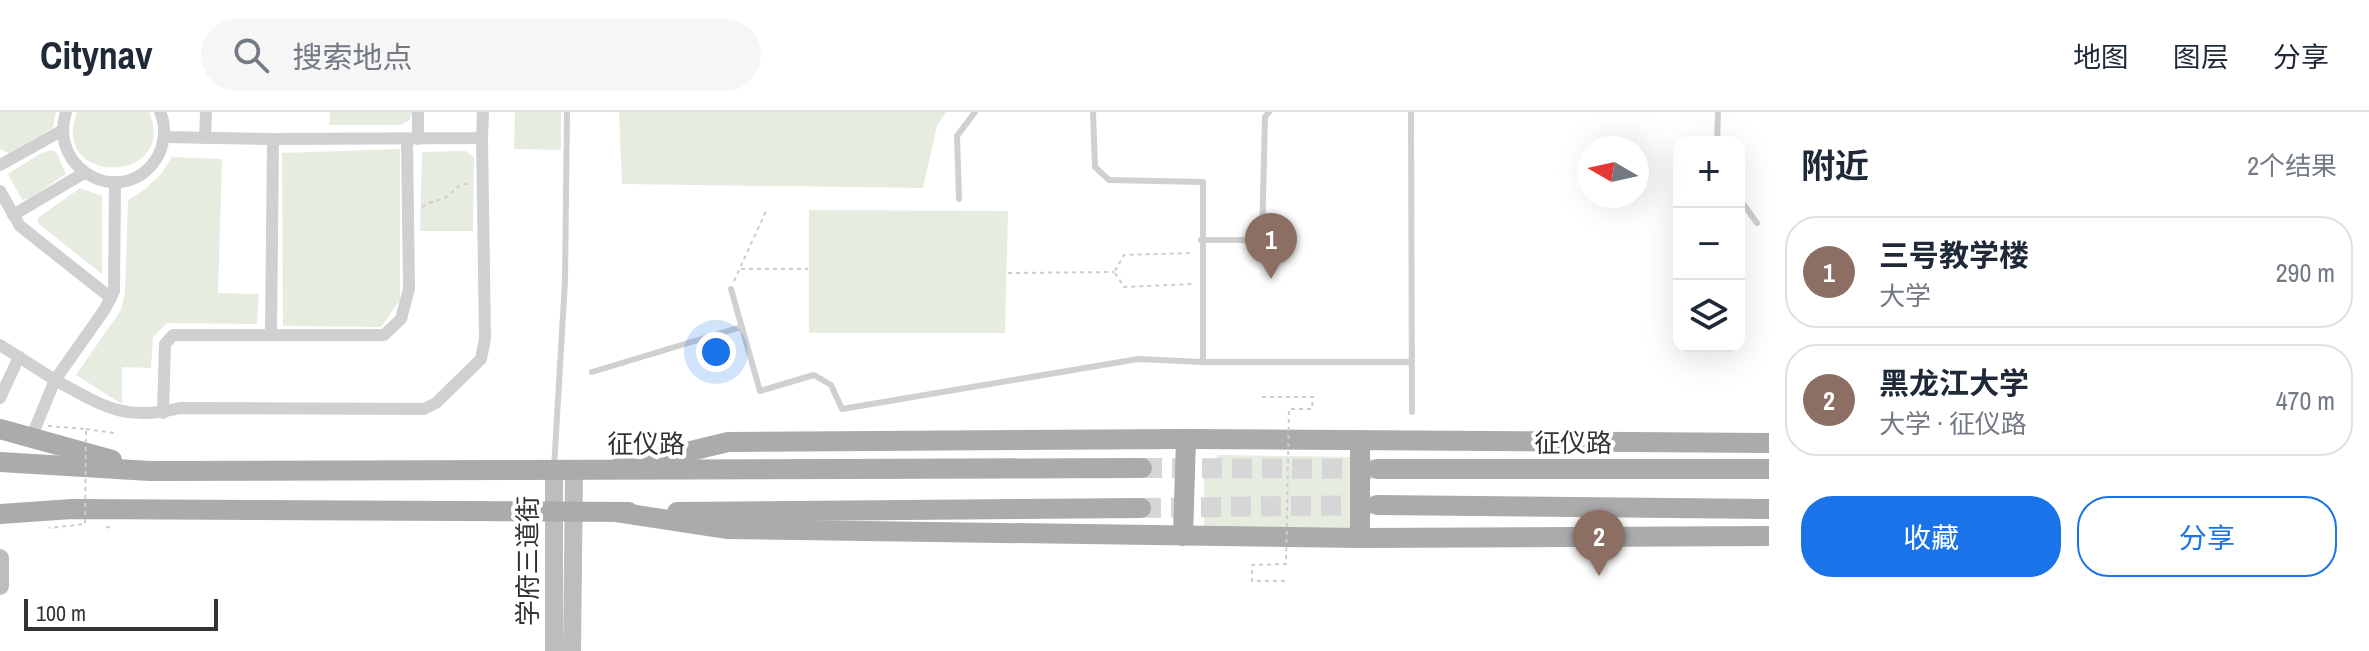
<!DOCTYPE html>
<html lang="zh">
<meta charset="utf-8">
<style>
:root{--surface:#fff;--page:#f6f6f7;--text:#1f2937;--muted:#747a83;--line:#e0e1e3;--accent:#1a73e8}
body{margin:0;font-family:"Archivo Narrow","Noto Sans SC",sans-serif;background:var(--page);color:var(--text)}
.controls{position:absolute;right:24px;top:24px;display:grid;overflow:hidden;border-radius:16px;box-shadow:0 8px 32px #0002}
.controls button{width:72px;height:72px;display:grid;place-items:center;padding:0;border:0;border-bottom:2px solid var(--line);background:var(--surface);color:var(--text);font:40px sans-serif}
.compass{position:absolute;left:1577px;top:24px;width:72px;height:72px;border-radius:50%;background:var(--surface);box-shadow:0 8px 32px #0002;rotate:279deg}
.scale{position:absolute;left:24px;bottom:20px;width:194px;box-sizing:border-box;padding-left:8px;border:4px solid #333;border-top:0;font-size:22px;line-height:28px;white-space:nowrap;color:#333;-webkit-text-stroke:6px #fff;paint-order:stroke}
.you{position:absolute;left:716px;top:240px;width:28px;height:28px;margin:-20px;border:6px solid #fff;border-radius:50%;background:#1a73e8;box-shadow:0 0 0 12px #1a73e833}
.badge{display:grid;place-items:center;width:52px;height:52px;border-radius:50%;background:var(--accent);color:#fff;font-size:26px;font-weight:700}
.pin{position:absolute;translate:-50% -66px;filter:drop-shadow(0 2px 4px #0008)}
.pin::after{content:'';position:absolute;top:42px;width:28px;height:24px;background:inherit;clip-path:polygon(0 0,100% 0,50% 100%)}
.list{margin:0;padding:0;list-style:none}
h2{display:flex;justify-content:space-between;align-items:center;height:104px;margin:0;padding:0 32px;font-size:34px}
h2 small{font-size:26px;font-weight:400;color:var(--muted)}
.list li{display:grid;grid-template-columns:52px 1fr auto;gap:24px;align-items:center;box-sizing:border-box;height:112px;margin:0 16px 16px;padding:0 16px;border:2px solid var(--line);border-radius:32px}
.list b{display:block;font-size:30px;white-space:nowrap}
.list p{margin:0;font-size:26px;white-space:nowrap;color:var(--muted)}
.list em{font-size:26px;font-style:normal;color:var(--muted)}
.actions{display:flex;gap:16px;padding:24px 32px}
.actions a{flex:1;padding:18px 0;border:2px solid var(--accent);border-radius:32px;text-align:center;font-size:28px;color:var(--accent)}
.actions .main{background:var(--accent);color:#fff}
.icon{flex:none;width:44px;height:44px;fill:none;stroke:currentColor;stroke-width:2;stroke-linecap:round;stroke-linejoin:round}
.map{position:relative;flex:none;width:1769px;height:539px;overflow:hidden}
header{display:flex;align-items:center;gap:48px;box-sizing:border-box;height:112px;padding:0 40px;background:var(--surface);border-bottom:2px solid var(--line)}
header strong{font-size:38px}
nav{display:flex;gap:44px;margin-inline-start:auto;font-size:28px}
.search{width:560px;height:72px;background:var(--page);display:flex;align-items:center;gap:20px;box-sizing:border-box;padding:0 28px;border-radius:44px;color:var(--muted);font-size:30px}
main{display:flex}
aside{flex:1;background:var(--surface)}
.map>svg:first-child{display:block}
</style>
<header>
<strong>Citynav</strong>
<div class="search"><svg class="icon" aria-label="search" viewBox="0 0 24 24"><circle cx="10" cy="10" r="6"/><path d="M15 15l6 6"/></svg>搜索地点</div>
<nav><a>地图</a><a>图层</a><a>分享</a></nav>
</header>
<main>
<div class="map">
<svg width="1769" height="539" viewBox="0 0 1769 539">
<rect width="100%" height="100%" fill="#fff"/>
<g fill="#e6ecdf">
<path d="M0 0H56L53 16 9 41 0 37Z"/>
<path d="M77 0H149C180 72 48 76 77 0Z"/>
<path d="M330 0H412L410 8 401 13H329Z"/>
<path d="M515 0H561V38L514 37Z"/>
<path d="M619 0H946L937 14 923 76 622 72Z"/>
<path d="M400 37V188L381 215 283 214 282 41Z"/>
<path d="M51 38 56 40 66 62 30 86 22 88 8 62 40 42Z"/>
<path d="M466 39 474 46 473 119H420L422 40Z"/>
<path d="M172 45 222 47 218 181 259 182 257 212 167 211 153 225 151 256 122 255V292L76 263 121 198 125 180 128 88 144 78 161 62Z"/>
<path d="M80 76 102 84V162L38 111V106Z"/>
<path d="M809 98 1008 99 1005 221H809Z"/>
<path d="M1218 343 1353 345 1351 418 1204 416V363Z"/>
</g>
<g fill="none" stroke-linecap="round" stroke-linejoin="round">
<g stroke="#d6d6d6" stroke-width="20" stroke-dasharray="20 10" stroke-linecap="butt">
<path d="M1142 356 1377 357"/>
<path d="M1141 396 1377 393"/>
</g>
<g stroke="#cdcdcd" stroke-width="2" stroke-dasharray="4 4" stroke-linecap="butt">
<path d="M422 95C430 89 440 89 448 84 457 76 459 72 471 71"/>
<path d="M741 157H808"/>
<path d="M1115 159 1124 143 1191 141"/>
<path d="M1008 161 1114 160"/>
<path d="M1115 161 1124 175 1192 172"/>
<path d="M734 169 767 97"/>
<path d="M86 317 114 321"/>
<path d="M106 415 113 416"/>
</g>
<g stroke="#d0d0d0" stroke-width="6">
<path d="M1411 0 1412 300"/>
<path d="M1717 30 1718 0"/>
<path d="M1739 86 1757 111"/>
<path d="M959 87 957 24 975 0"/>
<path d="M1201 128H1262L1265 5 1269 0"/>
<path d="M731 177 760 279 814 263 831 273 842 297 1138 247 1203 250V70L1109 68 1095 55 1093 0"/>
<path d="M1203 250H1412"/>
<path d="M592 260 741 215"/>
<path d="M554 356 565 169 567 0"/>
</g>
<g stroke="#d0d0d0" stroke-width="12">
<path d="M66 0C47 62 129 99 159 42 165 29 166 13 160 0"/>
<path d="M418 0V27"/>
<path d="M164 25 273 27 482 26 483 0"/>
<path d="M205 26 206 0"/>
<path d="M0 53 63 18"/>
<path d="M0 79 20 114 111 186"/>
<path d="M13 103 84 61"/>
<path d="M271 222 273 27"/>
<path d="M0 233 55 268 105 197 114 179 115 70"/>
<path d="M0 286 19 245"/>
<path d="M163 301 165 232 173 223H384L401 207 409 177 407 27"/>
<path d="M31 326 55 268C103 294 124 310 180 296L424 297 436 291 481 247 485 227 482 26"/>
</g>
<g stroke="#bdbdbd" stroke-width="18">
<path d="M554 359V539"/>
<path d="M0 474V446"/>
<path d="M572 539 574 359"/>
</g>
<g stroke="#ababab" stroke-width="20">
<path d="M0 317 112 348"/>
<path d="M0 350 150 359 1142 356"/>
<path d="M616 357 728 330 1186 327 1769 331"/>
<path d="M1377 357H1769"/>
<path d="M1377 393 1769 397"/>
<path d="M616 400 728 417 1360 426 1769 424"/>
<path d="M677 400 1141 396"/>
<path d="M0 402 72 397 629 400"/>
<path d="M1183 424 1186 327"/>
<path d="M1360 426V328"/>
</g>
<g stroke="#cdcdcd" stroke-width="2" stroke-dasharray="4 4" stroke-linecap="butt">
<path d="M1262 285H1313L1312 297H1289L1286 452 1252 453V469H1289"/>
<path d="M48 314 86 317 85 412 49 416"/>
</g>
</g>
<g text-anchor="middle" stroke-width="8" stroke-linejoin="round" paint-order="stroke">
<g font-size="26" fill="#333" stroke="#fff">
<text x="1573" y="340">征仪路</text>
<text x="646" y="341">征仪路</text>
<text transform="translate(528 449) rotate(-90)" y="9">学府三道街</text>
</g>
</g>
</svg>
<div class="controls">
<button>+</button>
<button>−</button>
<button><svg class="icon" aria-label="layers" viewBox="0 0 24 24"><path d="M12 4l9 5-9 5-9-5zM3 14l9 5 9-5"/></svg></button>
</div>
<svg class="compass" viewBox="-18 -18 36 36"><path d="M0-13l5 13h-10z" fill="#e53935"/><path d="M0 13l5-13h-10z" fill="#747a83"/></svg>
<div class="scale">100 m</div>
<div class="you"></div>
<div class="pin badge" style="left:1271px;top:167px;background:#8d6e63">1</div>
<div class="pin badge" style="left:1599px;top:464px;background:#8d6e63">2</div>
</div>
<aside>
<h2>附近<small>2个结果</small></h2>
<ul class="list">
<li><span class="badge" style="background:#8d6e63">1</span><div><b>三号教学楼</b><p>大学</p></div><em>290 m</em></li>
<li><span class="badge" style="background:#8d6e63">2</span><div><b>黑龙江大学</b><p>大学 · 征仪路</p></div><em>470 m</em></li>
</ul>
<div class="actions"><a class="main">收藏</a><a>分享</a></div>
</aside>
</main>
